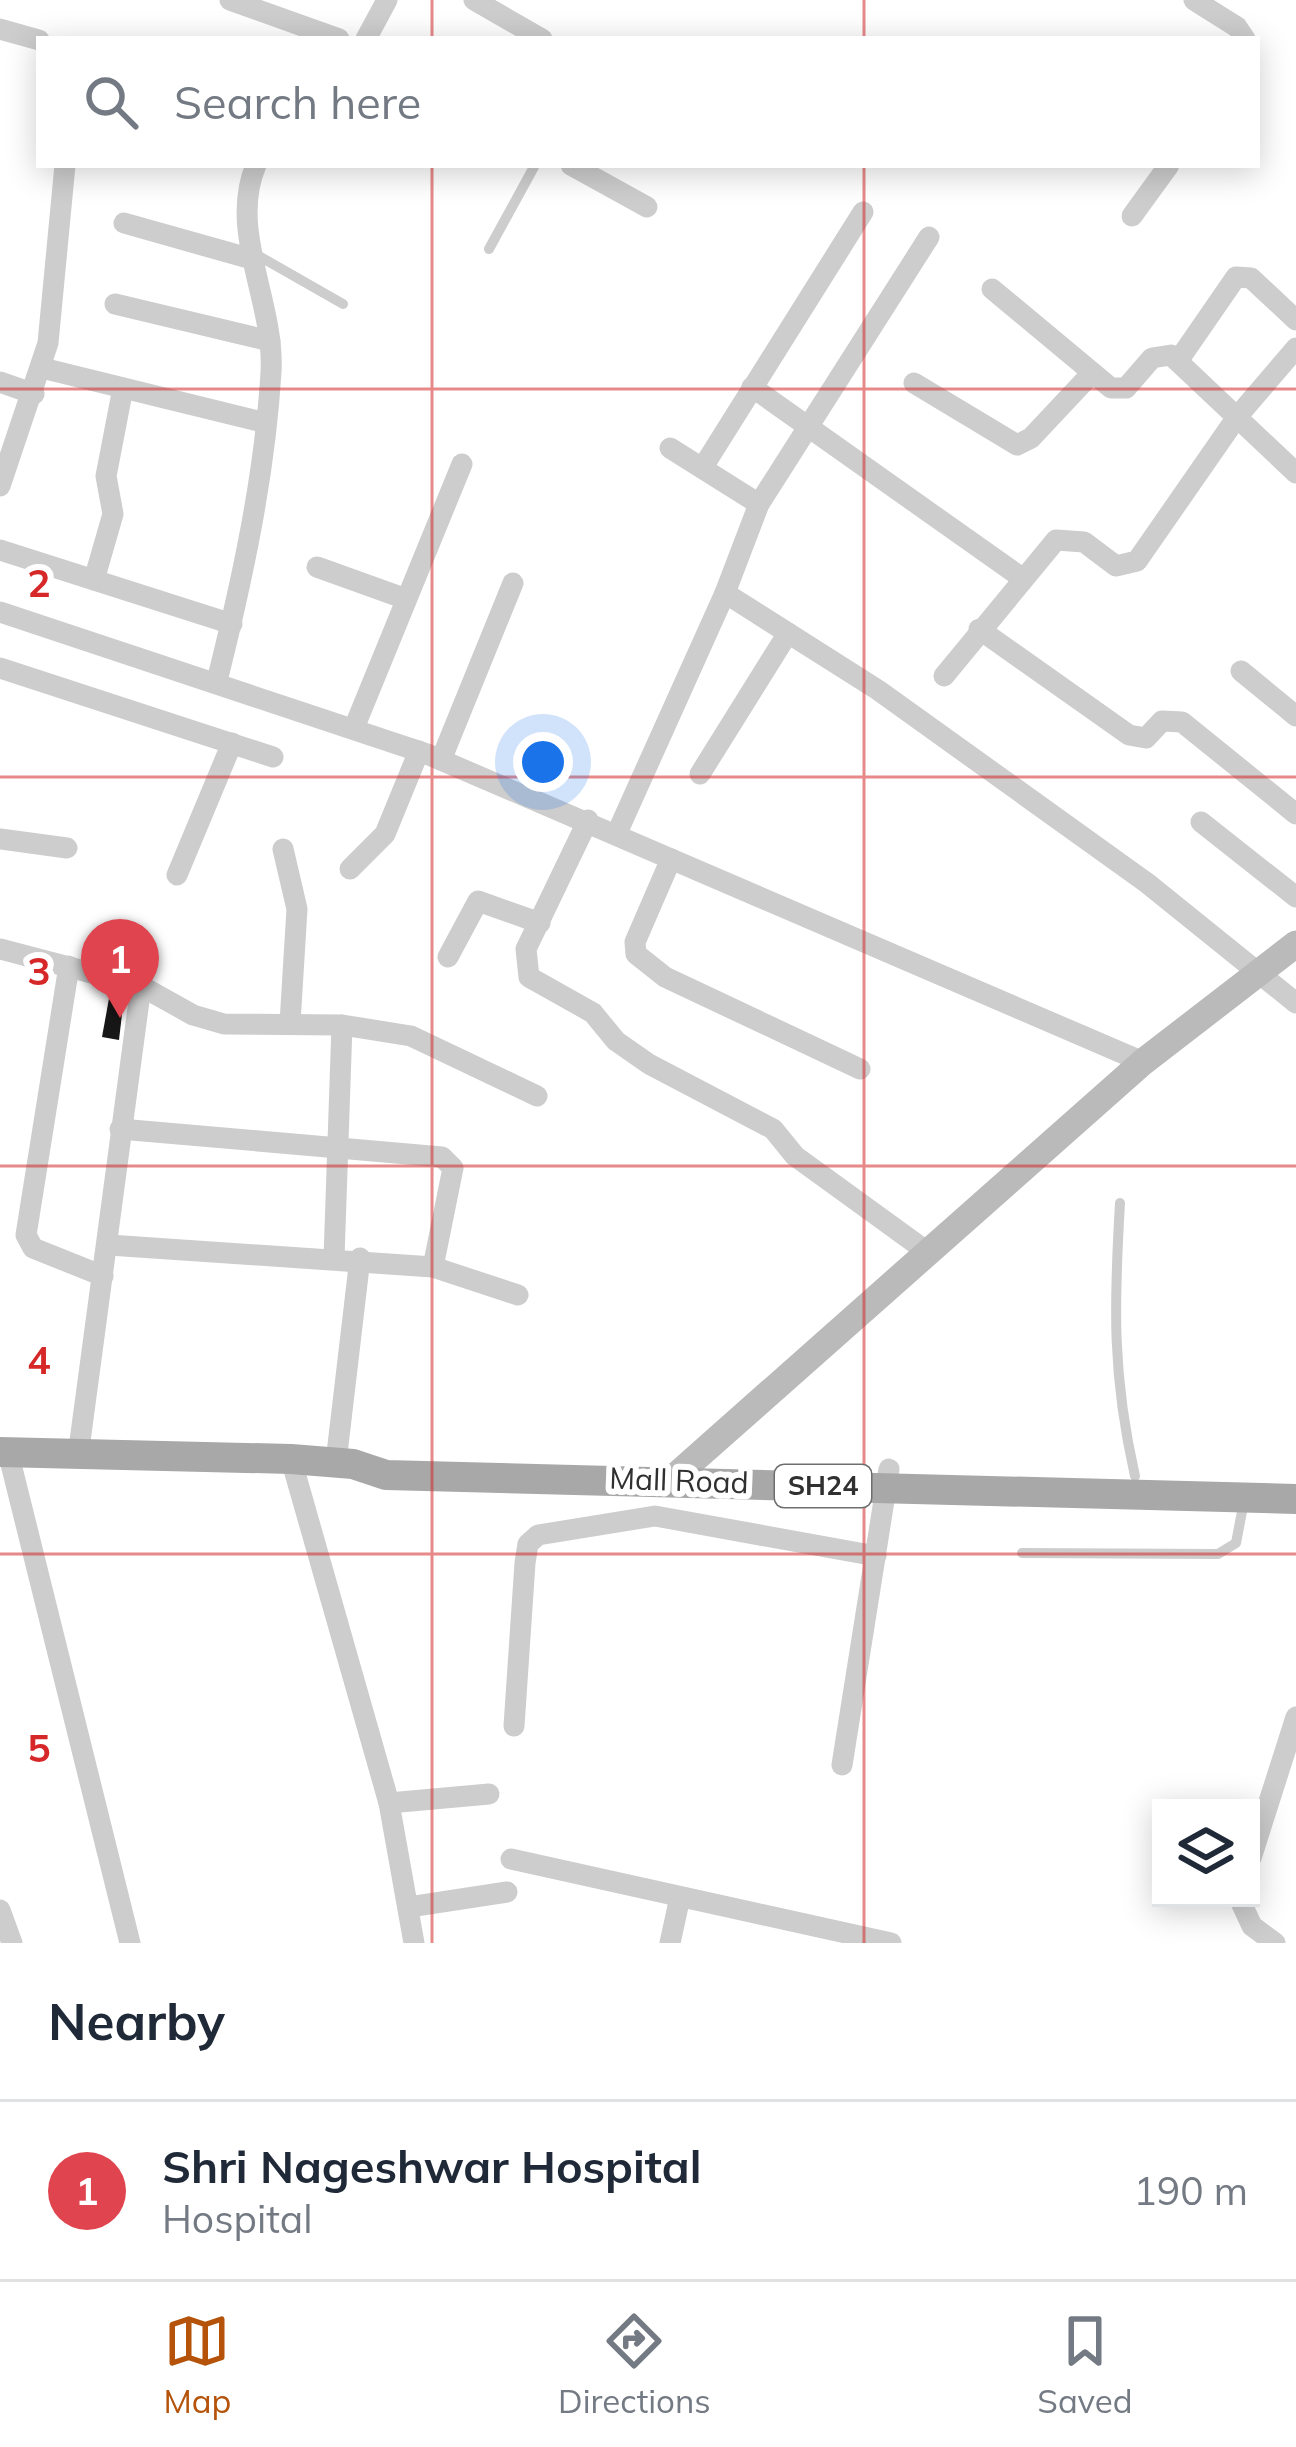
<!DOCTYPE html>
<style>
:root{--surface:#fff;--page:#f2f2f3;--text:#1f2937;--muted:#747a83;--line:#e0e1e3;--accent:#b45309}
body{margin:0;font-family:Mulish,sans-serif;background:var(--page);color:var(--text)}
.controls{position:absolute;right:36px;bottom:36px;display:grid;overflow:hidden;border-radius:0px;box-shadow:0 6px 30px #0003}
.controls button{width:108px;height:108px;display:grid;place-items:center;padding:0;border:0;border-bottom:3px solid var(--line);background:var(--surface);color:var(--text);font:60px sans-serif}
.you{position:absolute;left:543px;top:762px;width:42px;height:42px;margin:-30px;border:9px solid #fff;border-radius:50%;background:#1a73e8;box-shadow:0 0 0 18px #1a73e833}
.badge{display:grid;place-items:center;width:78px;height:78px;border-radius:50%;background:var(--accent);color:#fff;font-size:39px;font-weight:700}
.pin{position:absolute;translate:-50% -99px;filter:drop-shadow(0 3px 6px #0008)}
.pin::after{content:'';position:absolute;top:63px;width:42px;height:36px;background:inherit;clip-path:polygon(0 0,100% 0,50% 100%)}
.list{margin:0;padding:0;list-style:none}
h2{display:flex;justify-content:space-between;align-items:center;height:156px;margin:0;padding:0 48px;font-size:51px}
h2 small{font-size:39px;font-weight:400;color:var(--muted)}
.list li{display:grid;grid-template-columns:78px 1fr auto;gap:36px;align-items:center;box-sizing:border-box;height:180px;padding:0 48px;border-top:3px solid var(--line)}
.list b{display:block;font-size:45px;white-space:nowrap}
.list p{margin:0;font-size:39px;white-space:nowrap;color:var(--muted)}
.list em{font-size:39px;font-style:normal;color:var(--muted)}
.icon{flex:none;width:66px;height:66px;fill:none;stroke:currentColor;stroke-width:2;stroke-linecap:round;stroke-linejoin:round}
.map{position:relative;flex:none;width:1296px;height:1943px;overflow:hidden}
.search{position:absolute;background:var(--surface);box-shadow:0 6px 30px #0003;left:36px;right:36px;top:36px;height:132px;display:flex;align-items:center;gap:30px;box-sizing:border-box;padding:0 42px;border-radius:0px;color:var(--muted);font-size:45px}
.sheet{height:336px;background:var(--surface)}
nav{display:flex;justify-content:space-around;align-items:center;box-sizing:border-box;height:168px;border-top:3px solid var(--line);background:var(--surface);font-size:33px;color:var(--muted)}
nav a{display:grid;justify-items:center;gap:6px}
nav .on{color:var(--accent)}
.map>svg:first-child{display:block}
</style>
<div class="map">
<svg width="1296" height="1943" viewBox="0 0 1296 1943">
<rect width="100%" height="100%" fill="#fff"/>
<path fill="#171717" d="M110 993 124 997 119 1040 102 1037Z"/>
<g fill="none" stroke-linecap="round" stroke-linejoin="round">
<g stroke="#cdcdcd" stroke-width="10">
<path d="M489 249 535 165"/>
<path d="M257 255 343 304"/>
<path d="M1120 1203C1114 1305 1112 1375 1135 1476"/>
<path d="M1022 1553 1218 1554 1236 1543 1244 1501"/>
</g>
<g stroke="#cdcdcd" stroke-width="21">
<path d="M230 0 339 39"/>
<path d="M474 0 542 39"/>
<path d="M1194 0 1237 27 1245 39"/>
<path d="M0 29 39 40"/>
<path d="M366 39 387 0"/>
<path d="M571 165 647 207"/>
<path d="M1132 216 1169 165"/>
<path d="M124 223 255 260"/>
<path d="M992 289 1111 388H1126L1152 358 1171 355 1296 473"/>
<path d="M115 304 270 341"/>
<path d="M1178 361 1236 277 1251 278 1296 320"/>
<path d="M42 368 266 423"/>
<path d="M0 382 34 394"/>
<path d="M914 383 1017 445 1031 438 1092 373"/>
<path d="M752 387 1022 578"/>
<path d="M670 448 759 504"/>
<path d="M703 467 863 212"/>
<path d="M0 486 48 343 65 165"/>
<path d="M0 550 232 624"/>
<path d="M317 567 406 599"/>
<path d="M94 580 113 514 106 476 123 388"/>
<path d="M725 593 878 690 1147 883 1296 1003"/>
<path d="M0 612 427 754 1143 1062"/>
<path d="M979 629 1129 735 1146 738 1162 721 1182 722 1296 814"/>
<path d="M0 668 273 757"/>
<path d="M1241 671 1296 716"/>
<path d="M944 676 1056 540 1084 542 1116 566 1137 561 1237 417 1296 348"/>
<path d="M217 681C242 581 265 475 271 372 275 302 228 231 256 165"/>
<path d="M354 728 462 464"/>
<path d="M441 760 513 583"/>
<path d="M700 774 788 633"/>
<path d="M588 820 526 949 529 977 593 1013 616 1041 649 1064 773 1129 795 1156 926 1251"/>
<path d="M1201 822 1296 897"/>
<path d="M617 833 725 593 759 504 929 237"/>
<path d="M0 839 67 848"/>
<path d="M283 849 297 909 290 1023"/>
<path d="M671 859 635 942 636 954 665 977 860 1069"/>
<path d="M350 869 385 834 419 751"/>
<path d="M177 875 232 743"/>
<path d="M0 949 141 986 193 1015 224 1024 342 1025 411 1036 537 1096"/>
<path d="M448 957 478 901 540 923"/>
<path d="M69 966 26 1235 33 1248 103 1276"/>
<path d="M120 1129 442 1157 453 1168 433 1267"/>
<path d="M109 1245 433 1267 518 1295"/>
<path d="M334 1258 342 1025"/>
<path d="M8 1452 130 1943"/>
<path d="M78 1456 141 986"/>
<path d="M291 1459 389 1803 414 1943"/>
<path d="M336 1462 360 1258"/>
<path d="M514 1726 525 1563 528 1544 538 1535 655 1516 876 1556"/>
<path d="M842 1765 889 1469"/>
<path d="M389 1803 489 1794"/>
<path d="M1251 1858 1296 1717"/>
<path d="M511 1859 891 1943"/>
<path d="M1239 1898 1252 1926 1275 1943"/>
<path d="M409 1907 507 1892"/>
<path d="M0 1910 12 1943"/>
<path d="M670 1943 680 1897"/>
</g>
<path stroke="#bababa" stroke-width="27" d="M671 1480 1143 1062 1296 944"/>
<path stroke="#a8a8a8" stroke-width="30" d="M0 1452 291 1459 353 1464 386 1475 1296 1499"/>
</g>
<path fill="none" stroke="#d62828" stroke-width="3" stroke-opacity="0.55" d="M432 0V39M864 0V39M432 165V1943M864 165V1943M0 389H1296M0 777H1296M0 1166H1296M0 1554H1296"/>
<g text-anchor="middle" stroke-width="12" stroke-linejoin="round" paint-order="stroke">
<rect fill="#fff" stroke="#6e6e6e" stroke-width="3" x="775" y="1465" width="96" height="42" rx="9"/>
<g font-size="27" font-weight="bold" fill="#303030">
<text x="823" y="1495">SH24</text>
</g>
<g font-size="30" fill="#303030" stroke="#fff">
<text transform="translate(679 1481) rotate(2)" y="10">Mall Road</text>
</g>
</g>
<g font-size="39" text-anchor="middle" font-weight="bold" fill="#d62828" stroke="#fff" stroke-width="12" stroke-linejoin="round" paint-order="stroke">
<text x="39" y="597">2</text>
<text x="39" y="985">3</text>
<text x="39" y="1374">4</text>
<text x="39" y="1762">5</text>
</g>
</svg>
<div class="controls">
<button><svg class="icon" aria-label="layers" viewBox="0 0 24 24"><path d="M12 4l9 5-9 5-9-5zM3 14l9 5 9-5"/></svg></button>
</div>
<div class="you"></div>
<div class="pin badge" style="left:120px;top:1018px;background:#e0444e">1</div>
<div class="search"><svg class="icon" aria-label="search" viewBox="0 0 24 24"><circle cx="10" cy="10" r="6"/><path d="M15 15l6 6"/></svg>Search here</div>
</div>
<section class="sheet">
<h2>Nearby<small></small></h2>
<ul class="list">
<li><span class="badge" style="background:#e0444e">1</span><div><b>Shri Nageshwar Hospital</b><p>Hospital</p></div><em>190 m</em></li>
</ul>
</section>
<nav>
<a class="on"><svg class="icon" aria-label="map" viewBox="0 0 24 24"><path d="M3 6l6-2 6 2 6-2v14l-6 2-6-2-6 2zM9 4v14M15 6v14"/></svg>Map</a>
<a><svg class="icon" aria-label="directions" viewBox="0 0 24 24"><path d="M12 3l9 9-9 9-9-9zM9 14v-3h6M13 9l2 2-2 2"/></svg>Directions</a>
<a><svg class="icon" aria-label="saved" viewBox="0 0 24 24"><path d="M7 4h10v16l-5-4-5 4z"/></svg>Saved</a>
</nav>
